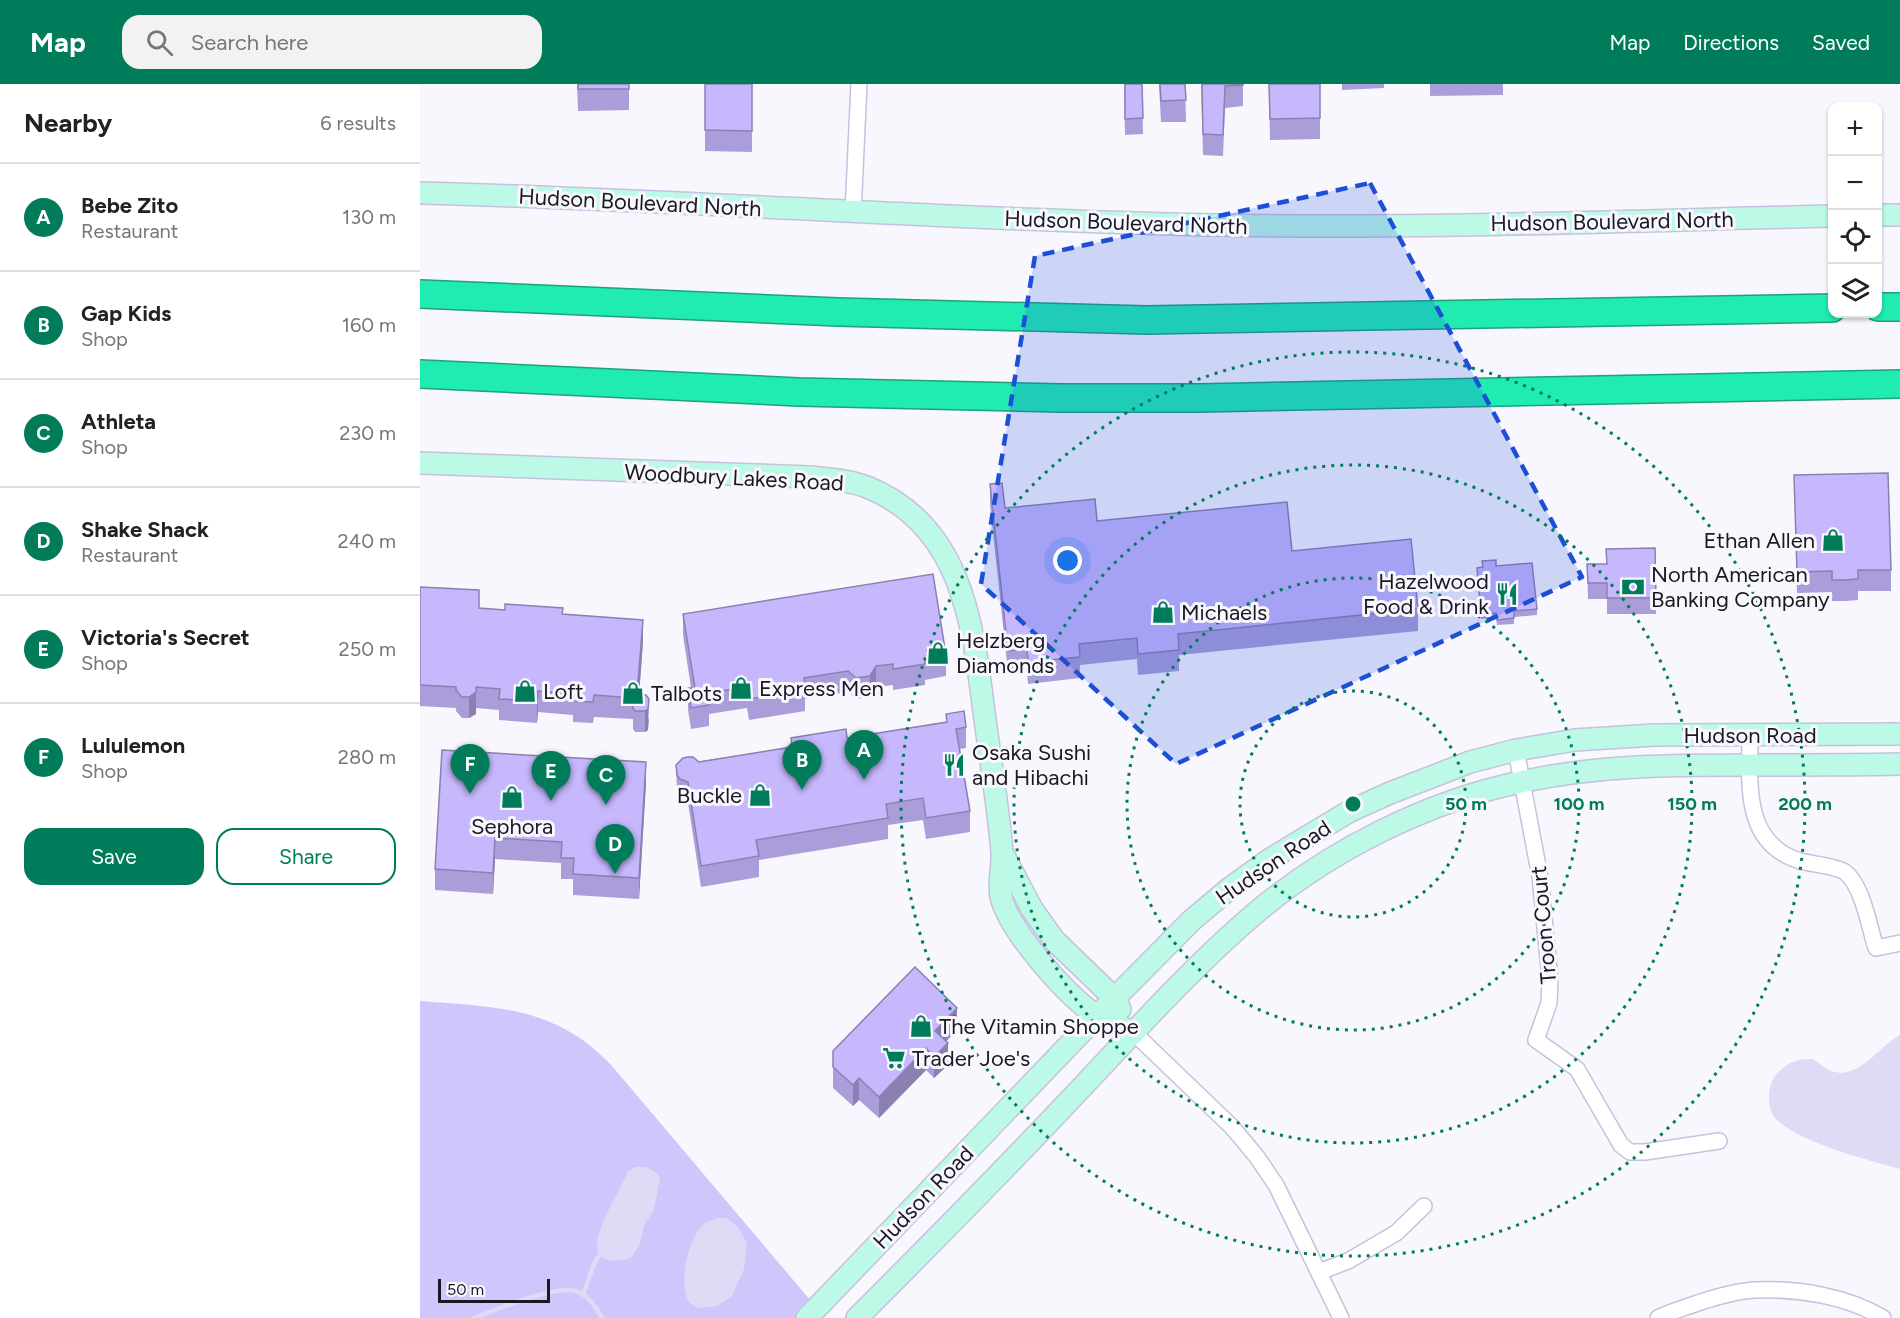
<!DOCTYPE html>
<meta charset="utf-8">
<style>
:root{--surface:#fff;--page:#f2f2f2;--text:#222;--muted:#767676;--line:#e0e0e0;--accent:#007c5b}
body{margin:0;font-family:Figtree,sans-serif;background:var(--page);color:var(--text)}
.controls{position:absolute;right:18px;top:18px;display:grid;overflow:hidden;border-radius:12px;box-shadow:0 2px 4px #0004}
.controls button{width:54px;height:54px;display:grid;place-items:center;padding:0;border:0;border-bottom:2px solid var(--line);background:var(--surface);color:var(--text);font:30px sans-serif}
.scale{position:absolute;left:18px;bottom:15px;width:112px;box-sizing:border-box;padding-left:6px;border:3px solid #1a1822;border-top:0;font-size:16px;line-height:21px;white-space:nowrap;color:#1a1822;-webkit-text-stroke:4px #f8f7fd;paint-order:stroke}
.you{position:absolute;left:648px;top:477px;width:21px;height:21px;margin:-15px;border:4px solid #fff;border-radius:50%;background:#1a73e8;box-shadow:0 0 0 9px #1a73e833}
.badge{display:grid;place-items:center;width:39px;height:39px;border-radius:50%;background:var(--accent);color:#fff;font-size:20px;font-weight:700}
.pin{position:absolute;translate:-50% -50px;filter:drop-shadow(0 2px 3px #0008)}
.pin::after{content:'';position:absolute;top:32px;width:21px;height:18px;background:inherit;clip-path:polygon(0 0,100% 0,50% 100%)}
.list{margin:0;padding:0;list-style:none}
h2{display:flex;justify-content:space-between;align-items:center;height:78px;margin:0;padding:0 24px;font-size:26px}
h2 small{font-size:20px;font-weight:400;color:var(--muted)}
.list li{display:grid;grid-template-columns:39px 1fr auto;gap:18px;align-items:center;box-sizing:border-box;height:108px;padding:0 24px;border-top:2px solid var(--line)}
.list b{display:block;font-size:22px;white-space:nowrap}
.list p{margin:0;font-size:20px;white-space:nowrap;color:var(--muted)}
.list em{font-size:20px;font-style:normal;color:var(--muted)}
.actions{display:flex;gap:12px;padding:18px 24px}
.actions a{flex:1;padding:14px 0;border:2px solid var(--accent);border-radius:18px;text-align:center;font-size:21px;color:var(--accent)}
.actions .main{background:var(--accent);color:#fff}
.icon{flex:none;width:33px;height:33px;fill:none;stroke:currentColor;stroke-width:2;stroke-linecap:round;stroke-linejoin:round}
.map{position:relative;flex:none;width:1480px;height:1234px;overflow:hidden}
header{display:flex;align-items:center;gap:36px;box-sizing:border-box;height:84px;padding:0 30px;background:var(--accent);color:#fff}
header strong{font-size:28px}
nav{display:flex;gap:33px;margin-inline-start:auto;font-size:21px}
.search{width:420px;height:54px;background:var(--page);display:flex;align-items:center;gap:15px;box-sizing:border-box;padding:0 21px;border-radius:18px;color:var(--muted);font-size:22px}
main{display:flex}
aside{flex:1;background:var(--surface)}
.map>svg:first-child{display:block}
</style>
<header>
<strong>Map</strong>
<div class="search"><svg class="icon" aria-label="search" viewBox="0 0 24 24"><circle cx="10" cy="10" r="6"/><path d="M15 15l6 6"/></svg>Search here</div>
<nav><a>Map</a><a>Directions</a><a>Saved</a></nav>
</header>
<main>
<aside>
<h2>Nearby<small>6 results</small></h2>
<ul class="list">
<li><span class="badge">A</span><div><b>Bebe Zito</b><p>Restaurant</p></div><em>130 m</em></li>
<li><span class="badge">B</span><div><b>Gap Kids</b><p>Shop</p></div><em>160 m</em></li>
<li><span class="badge">C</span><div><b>Athleta</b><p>Shop</p></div><em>230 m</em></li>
<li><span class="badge">D</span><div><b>Shake Shack</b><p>Restaurant</p></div><em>240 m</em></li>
<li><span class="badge">E</span><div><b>Victoria's Secret</b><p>Shop</p></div><em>250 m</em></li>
<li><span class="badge">F</span><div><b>Lululemon</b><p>Shop</p></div><em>280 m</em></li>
</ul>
<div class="actions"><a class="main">Save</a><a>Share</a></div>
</aside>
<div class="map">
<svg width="1480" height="1234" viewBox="0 0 1480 1234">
<rect width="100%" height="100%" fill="#f8f7fd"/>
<path fill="#d1c6fb" d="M0 917C76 923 136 922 192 982L391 1217 375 1234H0Z"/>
<g fill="#dfdaf6">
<path d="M1480 951V1085C1449 1076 1371 1057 1353 1031 1347 1021 1348 1005 1353 995 1362 981 1376 974 1392 975 1398 978 1403 983 1409 986 1437 999 1459 962 1480 951Z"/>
<path d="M216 1083C228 1083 233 1084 240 1094L234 1126 224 1141 220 1160 211 1174C141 1192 200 1110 208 1087Z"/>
<path d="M297 1134H307L318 1143 327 1159 324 1185 312 1212 297 1222 277 1224C274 1222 271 1220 269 1218 258 1200 268 1153 284 1140 287 1137 293 1136 297 1134Z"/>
</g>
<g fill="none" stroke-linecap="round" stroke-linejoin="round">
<g stroke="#dfdaf6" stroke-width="4.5">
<path d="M163 1211 174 1180 180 1170"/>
<path d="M54 1234C76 1226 142 1197 161 1209 171 1215 177 1224 182 1234"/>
</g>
<g stroke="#c7c1df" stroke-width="18">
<g id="street">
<path d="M433 129 439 0"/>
<path d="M1330 651C1330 699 1322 759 1380 777 1391 780 1416 782 1425 788 1443 802 1449 843 1456 864L1480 859"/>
<path d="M1096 666 1120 793 1130 895 1129 919 1116 956 1157 985 1201 1061 1210 1068H1225L1299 1057"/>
<path d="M714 949 812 1043 837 1073 856 1101 921 1234"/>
<path d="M899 1188 928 1177 976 1149 1004 1122"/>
<path d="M1238 1234C1249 1228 1261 1225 1272 1221 1292 1214 1314 1207 1335 1206 1377 1204 1427 1212 1463 1234"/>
</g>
</g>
<g stroke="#c7c1df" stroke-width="24">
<g id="secondary">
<path d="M0 109C265 116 530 136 795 141 1001 145 1207 137 1412 132"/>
<path d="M1458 131H1480"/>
<path d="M0 379 390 393C409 395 429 396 447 403 542 441 553 541 564 628 570 674 578 721 582 768 583 782 578 799 581 813 590 848 647 912 677 932 688 939 702 943 714 949"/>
<path d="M584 772 612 825 634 856 694 914 700 925"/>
<path d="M387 1234 677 932 772 836 810 804 849 776 930 727 970 709 1050 678 1096 666 1155 656 1234 651 1480 650"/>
<path d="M437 1234C508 1163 578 1092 647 1019 706 957 767 888 832 832 908 767 1007 717 1105 697 1182 681 1252 681 1330 681 1380 681 1430 681 1480 680"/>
</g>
</g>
<g stroke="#1ea17e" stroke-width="30">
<g id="highway">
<path d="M0 210 418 228 727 236 1412 224"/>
<path d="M1458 223H1480"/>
<path d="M0 290 379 308 640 314H779L1480 300"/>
</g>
</g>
<use href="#street" stroke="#fff" stroke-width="15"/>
<use href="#secondary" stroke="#bcf9e7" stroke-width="21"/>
<use href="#highway" stroke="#20ebb0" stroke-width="27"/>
</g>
<g fill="#ab9dda">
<path d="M157 0H209V26L158 27Z"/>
<path d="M285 0H332V68L285 67Z"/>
<path d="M704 0H722L723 50 705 51Z"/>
<path d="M739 0H765L766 38H741Z"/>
<path d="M781 0H823V22L805 24 803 72 783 71Z"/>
<path d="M849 0H900V55L850 56Z"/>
<path d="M922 0H964V4L922 6Z"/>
<path d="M1010 0H1083V11L1010 12Z"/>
<path d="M1374 391 1471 486V507H1438V516L1425 517H1412V508L1377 509Z"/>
<path d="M570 400 585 424 677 437 872 467 998 525V547L759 571V587L718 591 717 575 660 581V594L608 600 607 587 588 588 570 421Z"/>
<path d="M1235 464 1236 530H1187V515H1168L1167 480H1186Z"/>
<path d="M1076 482 1117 525V531L1094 533V540L1077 541 1076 534 1061 535 1057 484Z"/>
<path d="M0 503 59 524 143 530 223 557 219 610 229 636 228 646 225 648H215L213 645V635L174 633 173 639 153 638V631L118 628 117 639 79 636V626L56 624V630L49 634H42L36 627V624L0 622Z"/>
<path d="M263 530 526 571V592L505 596V601L473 606V601L456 603 450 613 436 615 428 608 385 615V627L329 636 327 624 289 630V642L271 645 268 626V604H271L263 551Z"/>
<path d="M526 630 546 643V664L540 665 550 727V748L506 755 503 736 468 741V755L339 776V793L281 803 268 719 260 716 257 712 256 681 371 663V654H427L526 638Z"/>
<path d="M22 666 226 699 219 815 153 811V795H141V779L75 775 73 810 15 806V785Z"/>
<path d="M537 945 526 958 528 981 514 994 506 986 459 1034 439 1016 433 1022 413 1004V967Z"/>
</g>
<g fill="#8b80b1">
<path d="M223 536V557L218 627 217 610Z"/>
<path d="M456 582V603L450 613V592Z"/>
<path d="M56 603V630L49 634V613Z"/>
<path d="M118 607V628L117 639V617Z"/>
<path d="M229 615 228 646 225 648V627Z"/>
<path d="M226 678V699L219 815V794Z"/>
<path d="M75 754V775L73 810V789Z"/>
<path d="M537 924V945L515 969V947Z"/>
<path d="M528 959V981L514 994V973Z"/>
<path d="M506 964V986L459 1034V1013Z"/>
<path d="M439 994V1016L433 1022V1001Z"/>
</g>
<g fill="#c7b7fd" stroke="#8b80b1" stroke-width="1.5">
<rect x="158" y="0" width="51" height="5"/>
<path d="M285 0H332V47L285 46Z"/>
<path d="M705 0H722L723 34 705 35Z"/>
<path d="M740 0H765L766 16 741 17Z"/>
<path d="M782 0H823V1L805 2 803 51 783 50Z"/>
<path d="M849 0H900V34L850 35Z"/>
<path d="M1468 389 1471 486H1438V495L1425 496H1412V487L1377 488 1374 391Z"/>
<path d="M582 399 585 424 675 415 677 437 867 418 872 467 991 455 998 525 758 550 759 566 718 570 717 554 659 560 660 573 608 578 607 565 588 567 570 400Z"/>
<path d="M1235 464 1236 514H1187V499H1168L1167 480H1187L1186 465Z"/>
<path d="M1076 476V482L1112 479 1117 525 1094 527V534L1077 536 1076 529 1061 530 1057 484 1063 483 1062 477Z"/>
<path d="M513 490 526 571 505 575V580L473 585V580L456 582 450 592 436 594 428 587 384 594 385 606 329 615 327 603 288 609 289 621 271 624 268 604H275L263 530Z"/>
<path d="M0 503 59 506V524L85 526V520L143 524 142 530 223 536 217 610 226 611 229 615 228 625 225 627H215L213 624V614L174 611 173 618 153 617 154 610 118 607 117 617 79 615 80 605 56 603V608L49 613H42L36 606V603L0 601Z"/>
<path d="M544 627 546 643 536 645 550 727 506 734 503 714 466 720 468 734 336 756 339 772 281 782 268 698 260 695 257 691 256 681 263 674 268 673H273L279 678 372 663 371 654 426 645 427 654 527 638 526 630Z"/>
<path d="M22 666 226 678 219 794 153 790 154 774H141L142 758 75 754 73 789 15 785Z"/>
<path d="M495 883 537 924 515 947 528 959 514 973 506 964 459 1013 439 994 433 1001 413 983V967Z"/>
</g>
<path fill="#1d4ed8" fill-opacity="0.2" stroke="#1d4ed8" stroke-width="4.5" stroke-dasharray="12 8" stroke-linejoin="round" d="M950 99 1162 493 756 680 561 500 615 172Z"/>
<g fill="none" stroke="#007c5b" stroke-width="3" stroke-dasharray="3 6">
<circle cx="933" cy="720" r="113"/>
<circle cx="933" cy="720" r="226"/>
<circle cx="933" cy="720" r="339"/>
<circle cx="933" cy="720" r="452"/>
</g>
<defs>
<g id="shop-bare" transform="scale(1.8)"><path d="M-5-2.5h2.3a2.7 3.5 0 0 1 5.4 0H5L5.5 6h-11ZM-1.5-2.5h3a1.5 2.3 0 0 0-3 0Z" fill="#007c5b" stroke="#f8f7fd" stroke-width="2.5" paint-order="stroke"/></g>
<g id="bank-bare" transform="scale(1.8)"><path d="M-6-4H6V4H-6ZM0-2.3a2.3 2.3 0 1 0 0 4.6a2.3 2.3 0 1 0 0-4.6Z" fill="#007c5b" stroke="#f8f7fd" stroke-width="2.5" paint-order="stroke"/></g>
<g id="restaurant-bare" transform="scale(1.8)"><path d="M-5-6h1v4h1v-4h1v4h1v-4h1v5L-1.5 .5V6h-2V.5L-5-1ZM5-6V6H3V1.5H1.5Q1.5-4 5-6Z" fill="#007c5b" stroke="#f8f7fd" stroke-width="2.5" paint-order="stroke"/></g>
<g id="supermarket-bare" transform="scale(1.8)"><path d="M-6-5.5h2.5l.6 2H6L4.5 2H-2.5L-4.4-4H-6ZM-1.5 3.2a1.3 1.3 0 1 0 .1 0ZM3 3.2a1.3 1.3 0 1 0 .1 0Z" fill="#007c5b" stroke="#f8f7fd" stroke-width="2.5" paint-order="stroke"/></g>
</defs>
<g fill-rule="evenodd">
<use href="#shop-bare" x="1413" y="456"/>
<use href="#bank-bare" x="1213" y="503"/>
<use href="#restaurant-bare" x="1087" y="510"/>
<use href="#shop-bare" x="743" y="528"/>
<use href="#shop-bare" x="518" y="569"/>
<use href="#shop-bare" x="321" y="604"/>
<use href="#shop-bare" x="105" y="607"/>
<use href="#shop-bare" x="213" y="609"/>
<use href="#restaurant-bare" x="534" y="681"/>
<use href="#shop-bare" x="340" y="711"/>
<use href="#shop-bare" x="92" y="713"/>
<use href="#shop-bare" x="501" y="942"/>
<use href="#supermarket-bare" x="474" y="974"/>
</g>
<g text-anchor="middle" stroke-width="6" stroke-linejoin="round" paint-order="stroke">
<g font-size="22" fill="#1a1822" stroke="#f8f7fd">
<text transform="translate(220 118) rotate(3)" y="8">Hudson Boulevard North</text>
<text transform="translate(1192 137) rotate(-1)" y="8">Hudson Boulevard North</text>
<text transform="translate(706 138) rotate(2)" y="8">Hudson Boulevard North</text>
<text transform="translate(314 393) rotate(3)" y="8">Woodbury Lakes Road</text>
<text x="1330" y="659">Hudson Road</text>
<text transform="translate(853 778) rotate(-34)" y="8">Hudson Road</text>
<text transform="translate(1123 841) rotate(-95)" y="8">Troon Court</text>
<text transform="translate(503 1113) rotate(-46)" y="8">Hudson Road</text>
</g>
<g font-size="22" fill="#1a1822" stroke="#f8f7fd" text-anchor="start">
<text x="1395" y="464" text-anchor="end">Ethan Allen</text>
<text x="1231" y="498">North American<tspan x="1231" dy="25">Banking Company</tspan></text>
<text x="1069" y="505" text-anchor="end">Hazelwood<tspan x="1069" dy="25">Food &amp; Drink</tspan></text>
<text x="761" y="536">Michaels</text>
<text x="536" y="564">Helzberg<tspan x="536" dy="25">Diamonds</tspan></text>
<text x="339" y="612">Express Men</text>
<text x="123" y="615">Loft</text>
<text x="231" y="617">Talbots</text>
<text x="552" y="676">Osaka Sushi<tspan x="552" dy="25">and Hibachi</tspan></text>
<text x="322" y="719" text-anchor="end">Buckle</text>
<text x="92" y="750" text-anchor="middle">Sephora</text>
<text x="519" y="950">The Vitamin Shoppe</text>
<text x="492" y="982">Trader Joe's</text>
</g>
</g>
<circle cx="933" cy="720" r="9" fill="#007c5b" stroke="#f8f7fd" stroke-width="3"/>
<g font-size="18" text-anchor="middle" font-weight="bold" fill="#007c5b" stroke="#f8f7fd" stroke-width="6" stroke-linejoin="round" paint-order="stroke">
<text x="1046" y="726">50 m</text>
<text x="1159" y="726">100 m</text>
<text x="1272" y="726">150 m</text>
<text x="1385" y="726">200 m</text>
</g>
</svg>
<div class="controls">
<button>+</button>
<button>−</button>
<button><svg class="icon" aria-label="locate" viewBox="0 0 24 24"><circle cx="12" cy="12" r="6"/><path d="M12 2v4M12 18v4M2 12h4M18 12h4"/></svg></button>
<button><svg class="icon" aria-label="layers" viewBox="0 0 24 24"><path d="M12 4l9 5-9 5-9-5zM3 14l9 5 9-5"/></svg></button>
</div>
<div class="scale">50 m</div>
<div class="you"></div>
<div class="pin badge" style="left:444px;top:696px">A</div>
<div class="pin badge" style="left:382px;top:706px">B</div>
<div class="pin badge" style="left:186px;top:721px">C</div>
<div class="pin badge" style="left:195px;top:790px">D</div>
<div class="pin badge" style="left:131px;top:717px">E</div>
<div class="pin badge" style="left:50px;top:710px">F</div>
</div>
</main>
